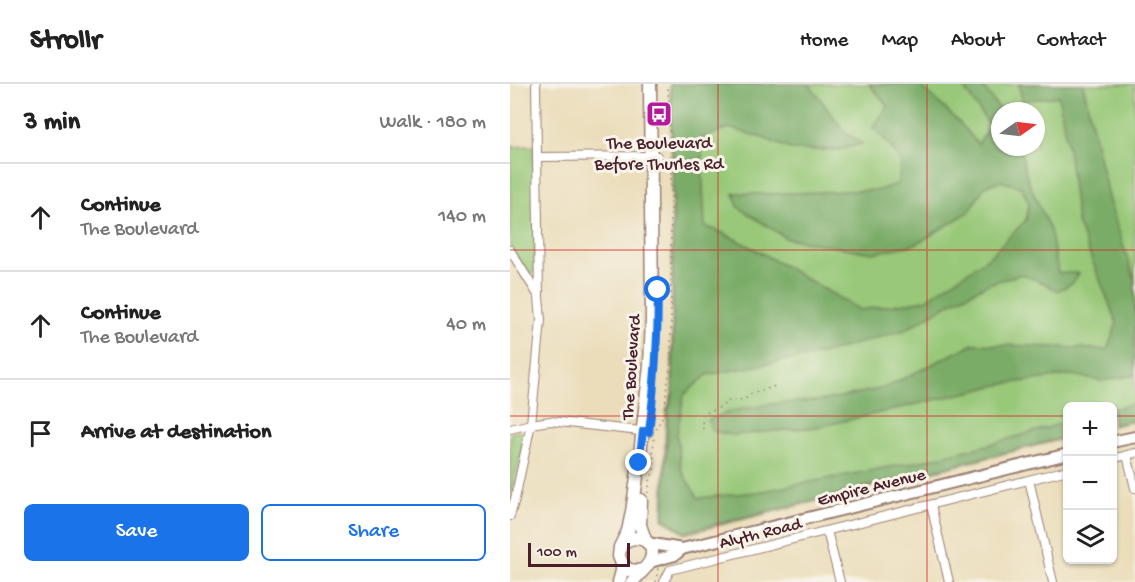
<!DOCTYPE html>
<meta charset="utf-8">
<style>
:root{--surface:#fff;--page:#f6f6f6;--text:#222;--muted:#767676;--line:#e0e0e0;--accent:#1a73e8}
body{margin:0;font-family:"Gochi Hand",sans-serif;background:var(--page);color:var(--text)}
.controls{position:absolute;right:18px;bottom:18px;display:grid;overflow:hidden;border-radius:9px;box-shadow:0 2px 4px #0004}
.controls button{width:54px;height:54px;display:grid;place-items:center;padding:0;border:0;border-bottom:2px solid var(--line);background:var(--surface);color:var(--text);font:30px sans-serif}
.compass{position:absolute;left:481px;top:18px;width:54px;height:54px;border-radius:50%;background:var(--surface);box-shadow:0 2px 4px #0004;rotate:76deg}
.scale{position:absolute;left:18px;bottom:15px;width:102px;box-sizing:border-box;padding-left:6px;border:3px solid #4a1f2b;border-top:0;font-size:16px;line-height:21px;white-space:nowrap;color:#4a1f2b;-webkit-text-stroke:4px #f7f3e8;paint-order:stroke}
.stop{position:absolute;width:18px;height:18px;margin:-14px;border:4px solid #1a73e8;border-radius:50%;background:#fff}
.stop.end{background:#1a73e8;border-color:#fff;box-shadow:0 2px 6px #0008}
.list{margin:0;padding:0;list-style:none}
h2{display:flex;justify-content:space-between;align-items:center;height:78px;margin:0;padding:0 24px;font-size:26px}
h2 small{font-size:20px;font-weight:400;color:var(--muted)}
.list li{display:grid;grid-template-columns:39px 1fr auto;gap:18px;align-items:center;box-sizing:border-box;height:108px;padding:0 24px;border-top:2px solid var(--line)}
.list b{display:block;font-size:22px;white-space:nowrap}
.list p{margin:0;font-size:20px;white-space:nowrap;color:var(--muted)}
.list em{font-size:20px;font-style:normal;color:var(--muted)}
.actions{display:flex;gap:12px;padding:18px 24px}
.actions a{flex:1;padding:14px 0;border:2px solid var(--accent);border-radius:9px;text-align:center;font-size:21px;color:var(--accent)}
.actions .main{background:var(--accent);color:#fff}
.icon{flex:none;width:33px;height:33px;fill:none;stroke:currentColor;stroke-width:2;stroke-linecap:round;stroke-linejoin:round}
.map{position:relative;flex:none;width:625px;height:498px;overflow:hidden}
header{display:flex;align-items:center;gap:36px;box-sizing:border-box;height:84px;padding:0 30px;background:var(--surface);border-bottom:2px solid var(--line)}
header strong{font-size:28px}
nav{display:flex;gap:33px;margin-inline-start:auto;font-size:21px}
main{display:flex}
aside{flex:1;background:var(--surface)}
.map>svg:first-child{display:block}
</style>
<header>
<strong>Strollr</strong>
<nav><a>Home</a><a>Map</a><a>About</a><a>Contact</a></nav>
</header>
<main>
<aside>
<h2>3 min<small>Walk · 180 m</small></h2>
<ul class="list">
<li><svg class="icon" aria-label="ahead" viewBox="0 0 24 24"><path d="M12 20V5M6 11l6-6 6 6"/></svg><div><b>Continue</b><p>The Boulevard</p></div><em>140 m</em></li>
<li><svg class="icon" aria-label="ahead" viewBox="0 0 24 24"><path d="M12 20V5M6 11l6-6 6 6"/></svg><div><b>Continue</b><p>The Boulevard</p></div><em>40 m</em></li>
<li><svg class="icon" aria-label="arrive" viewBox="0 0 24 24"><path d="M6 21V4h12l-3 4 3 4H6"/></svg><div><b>Arrive at destination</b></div></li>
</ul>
<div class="actions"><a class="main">Save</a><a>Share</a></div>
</aside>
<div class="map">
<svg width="625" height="498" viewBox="0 0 625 498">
<rect width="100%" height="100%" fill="#f7f3e8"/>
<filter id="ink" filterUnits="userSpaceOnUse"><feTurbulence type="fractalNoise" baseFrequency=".0167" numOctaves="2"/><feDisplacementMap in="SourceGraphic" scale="12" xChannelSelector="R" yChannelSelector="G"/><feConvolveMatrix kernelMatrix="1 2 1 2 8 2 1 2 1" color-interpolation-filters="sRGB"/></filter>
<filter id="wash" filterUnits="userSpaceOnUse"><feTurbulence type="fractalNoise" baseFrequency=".008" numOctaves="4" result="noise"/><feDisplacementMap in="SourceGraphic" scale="24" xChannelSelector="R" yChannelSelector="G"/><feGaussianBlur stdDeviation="1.35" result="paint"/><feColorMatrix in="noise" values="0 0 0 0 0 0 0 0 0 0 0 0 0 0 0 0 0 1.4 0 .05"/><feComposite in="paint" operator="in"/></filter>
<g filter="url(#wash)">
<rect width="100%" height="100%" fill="#ebddba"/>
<g fill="#98c878" stroke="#717452" stroke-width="1.5" fill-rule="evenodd">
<path d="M160 0H625V337L603 342 602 322H558L557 354 175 450 153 435 156 328 162 310V89ZM490 27H526V63H490Z"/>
<path d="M24 62 25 187 21 190 18 189 0 163V63Z"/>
<path d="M8 347 13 350 15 355 0 415V349Z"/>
</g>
<g fill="#7aac68" stroke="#62664a" stroke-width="1.5">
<path d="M161 0H299L335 48 352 60 328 66H283L253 54 219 44 192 54V82L195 142 213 149 250 168 350 226 416 216 479 173 516 136 519 119 511 103 490 97 475 102 459 128 406 160 363 169 276 154 228 123 224 109 254 110 368 106 388 100 391 79 379 60 363 44 378 22 359 0H409L450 39 468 60 480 42 451 0H473L475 6 491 27 490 63H510L517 94 540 146 548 189H569L563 199 547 207 536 200 512 190 478 200 437 221 395 246 311 270 197 291 174 311 167 350 171 386 188 414 247 408 411 377 474 362 557 338V353L175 448 154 434 158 328 163 310V89Z"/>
<path d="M509 0H573L599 117 625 197V291L591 297 562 291 493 300 308 343 224 351 202 347 198 336 222 327 260 320 316 316 374 304 463 260 569 264 597 266 607 239 567 138 559 72 552 31 548 12 512 17Z"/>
<path d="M625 319V336L603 341V325Z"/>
</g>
</g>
<g filter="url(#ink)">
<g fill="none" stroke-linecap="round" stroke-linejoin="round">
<g stroke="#9a7e72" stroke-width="10">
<g id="street">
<path d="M28 73 147 72"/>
<path d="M0 166 28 211"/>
<path d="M0 345 21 340 40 337 139 348"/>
<path d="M617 371 625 404"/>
<path d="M602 375 625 369"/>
<path d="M519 396 543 498"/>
<path d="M421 421 439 498"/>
<path d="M0 432 5 415 21 340 31 236 29 213 26 0"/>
<path d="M317 447 330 498"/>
<path d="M154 498 160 486 558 386"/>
</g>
</g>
<g stroke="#9a7e72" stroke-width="14">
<g id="secondary">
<path d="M602 358 625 353"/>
<path d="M137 459 172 465 558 370"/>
<path d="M140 478 165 471 172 465"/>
</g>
</g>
<g stroke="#9a7e72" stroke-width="15">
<g id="primary">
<path d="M131 416 130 441 135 456"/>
<path d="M113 459C126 448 147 457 141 475 139 482 127 492 122 498"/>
<path d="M132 486 128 487 119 486 112 480 109 472 110 463 118 447 122 428 129 379 140 282 142 235 140 0"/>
<path d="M109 498 112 487V480"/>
</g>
</g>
<g stroke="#9a7e72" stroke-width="1.5" stroke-dasharray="1.5 4.5" stroke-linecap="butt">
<path d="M146 345 155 328 156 308 161 279V89L158 0"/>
<path d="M193 345 192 340 193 333 198 328 207 325 219 317 235 315 241 310 263 303 266 300"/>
<path d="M138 409 140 397 144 387 145 381 143 369 144 353"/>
<path d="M146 498 148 484"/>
</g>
<use href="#street" stroke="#fff" stroke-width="8"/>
<use href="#secondary" stroke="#fff" stroke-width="10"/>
<use href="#primary" stroke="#fff" stroke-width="12"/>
</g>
</g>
<g fill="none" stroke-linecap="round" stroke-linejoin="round" filter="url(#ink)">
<path stroke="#1a73e8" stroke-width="8" d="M129 379 133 347 139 348C145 301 148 254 148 206"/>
</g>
<path fill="none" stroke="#d62828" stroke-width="1.5" stroke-opacity="0.55" d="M208 0V498M417 0V498M0 166H625M0 332H558M602 332H625"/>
<defs>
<g id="bus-square" transform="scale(1.35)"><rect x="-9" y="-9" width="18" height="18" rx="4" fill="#b5179e" stroke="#f7f3e8"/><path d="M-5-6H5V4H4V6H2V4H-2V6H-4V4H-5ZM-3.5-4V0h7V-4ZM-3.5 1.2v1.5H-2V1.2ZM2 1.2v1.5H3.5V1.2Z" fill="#fff"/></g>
</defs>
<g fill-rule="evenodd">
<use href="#bus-square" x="149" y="30"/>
</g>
<g text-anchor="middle" stroke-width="6" stroke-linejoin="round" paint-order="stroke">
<g font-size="18" fill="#4a1f2b" stroke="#f7f3e8">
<text x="149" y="64">The Boulevard<tspan x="149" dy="21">Before Thurles Rd</tspan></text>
</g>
<g font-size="18" fill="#4a1f2b" stroke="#f7f3e8">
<text transform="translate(120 283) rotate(-86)" y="6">The Boulevard</text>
<text transform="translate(361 402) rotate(-14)" y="6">Empire Avenue</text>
<text transform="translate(250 448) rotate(-14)" y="6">Alyth Road</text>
</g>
</g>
</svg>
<div class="controls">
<button>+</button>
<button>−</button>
<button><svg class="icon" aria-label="layers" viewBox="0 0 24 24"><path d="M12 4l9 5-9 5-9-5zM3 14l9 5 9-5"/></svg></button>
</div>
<svg class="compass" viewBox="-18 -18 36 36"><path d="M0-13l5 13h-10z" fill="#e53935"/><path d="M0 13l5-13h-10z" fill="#767676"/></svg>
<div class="scale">100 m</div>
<div class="stop" style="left:148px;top:206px"></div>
<div class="stop end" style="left:129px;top:379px"></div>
</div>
</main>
